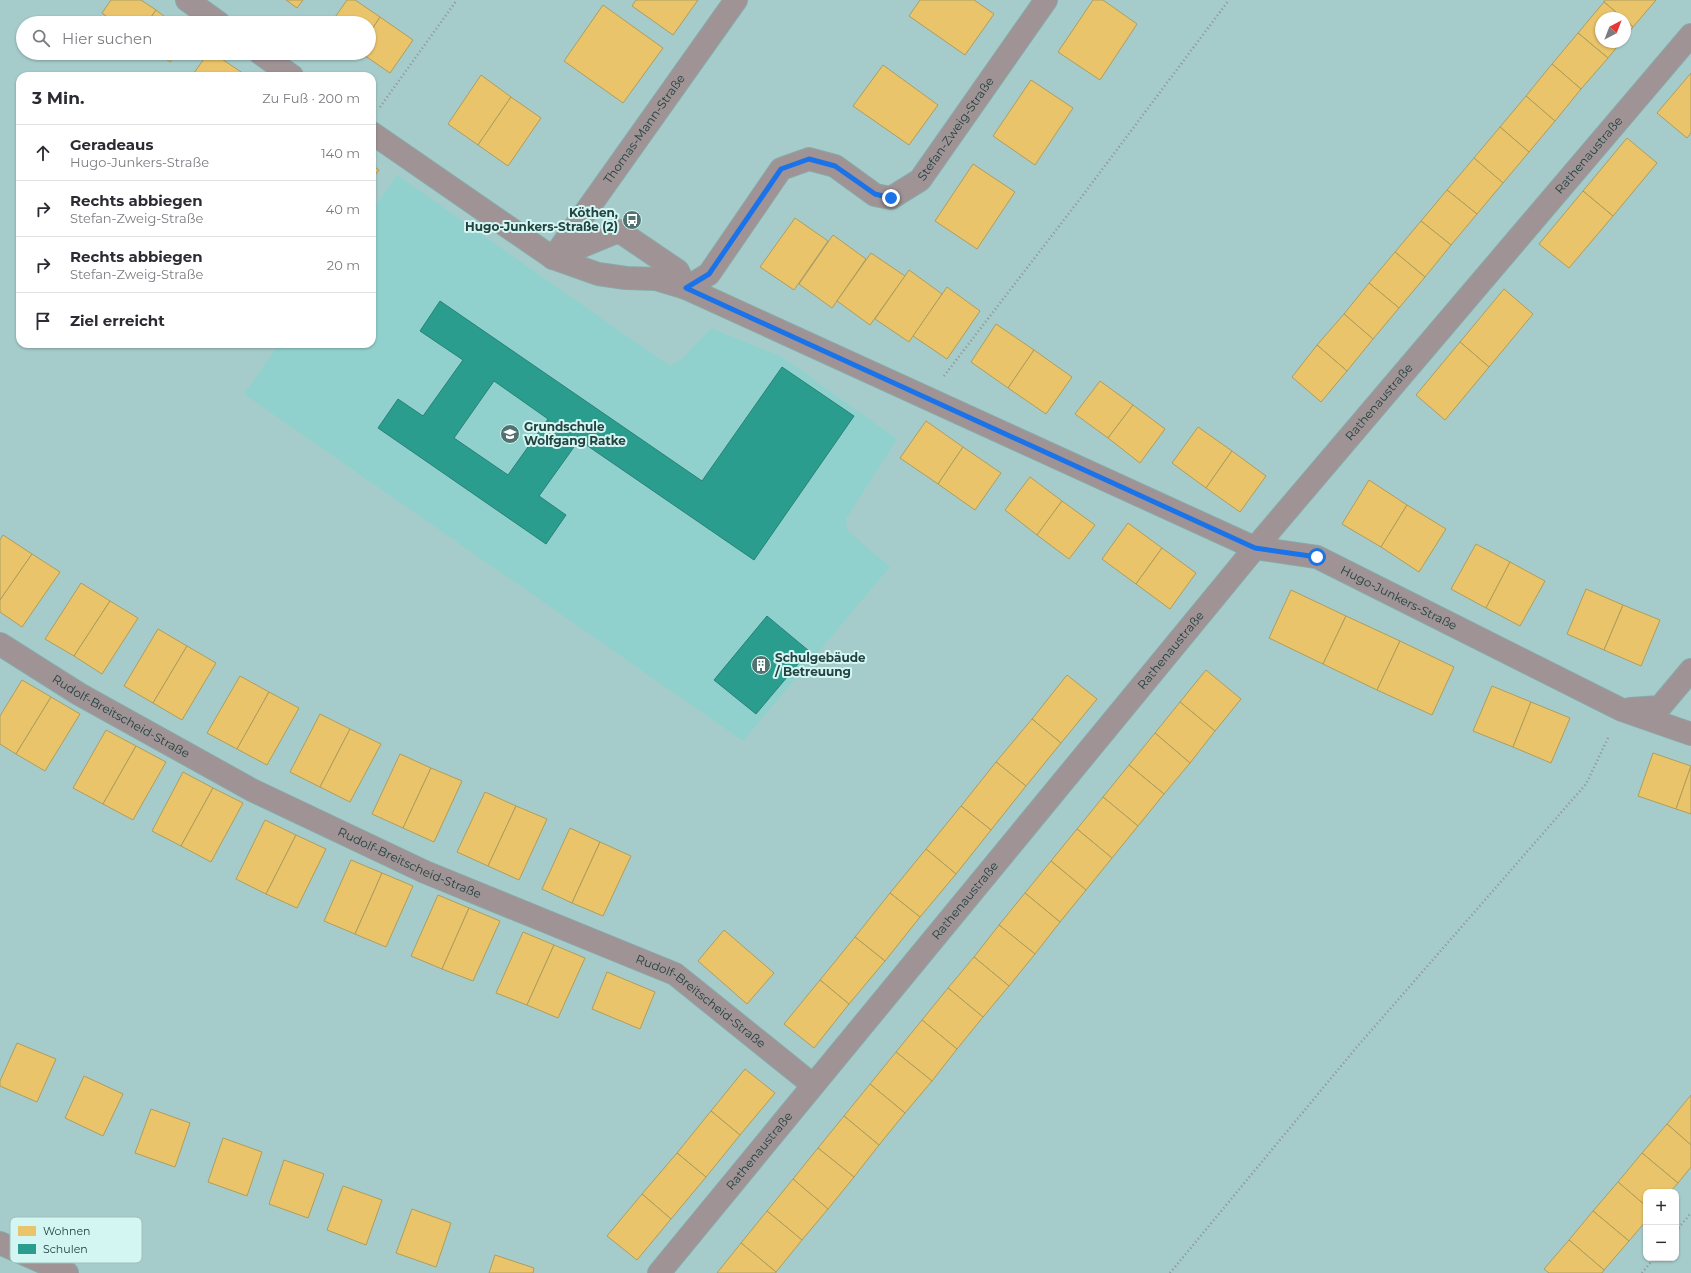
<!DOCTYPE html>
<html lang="de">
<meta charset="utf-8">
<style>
:root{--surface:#fff;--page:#f7f7f7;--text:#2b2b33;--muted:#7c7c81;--line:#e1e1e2}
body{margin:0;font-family:Montserrat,sans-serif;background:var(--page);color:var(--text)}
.controls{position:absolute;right:12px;bottom:12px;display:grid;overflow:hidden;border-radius:8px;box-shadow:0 1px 3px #0004}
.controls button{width:36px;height:36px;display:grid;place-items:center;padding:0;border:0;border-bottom:1px solid var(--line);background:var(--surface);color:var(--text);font:20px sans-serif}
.compass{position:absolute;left:1595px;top:12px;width:36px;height:36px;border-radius:50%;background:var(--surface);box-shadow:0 1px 3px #0004;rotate:42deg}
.stop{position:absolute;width:12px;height:12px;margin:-9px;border:3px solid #1a73e8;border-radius:50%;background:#fff}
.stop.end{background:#1a73e8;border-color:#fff;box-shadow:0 1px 4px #0008}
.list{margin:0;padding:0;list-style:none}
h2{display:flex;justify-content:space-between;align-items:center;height:52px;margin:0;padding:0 16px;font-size:17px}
h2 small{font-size:13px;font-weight:400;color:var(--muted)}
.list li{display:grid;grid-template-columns:26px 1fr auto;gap:12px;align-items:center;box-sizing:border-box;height:56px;padding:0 16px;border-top:1px solid var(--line)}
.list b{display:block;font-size:15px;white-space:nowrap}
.list p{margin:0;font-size:13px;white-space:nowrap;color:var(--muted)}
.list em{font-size:13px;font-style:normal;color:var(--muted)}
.icon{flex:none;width:22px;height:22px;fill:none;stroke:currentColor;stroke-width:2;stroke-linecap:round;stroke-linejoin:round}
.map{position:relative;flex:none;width:1691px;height:1273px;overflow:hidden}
.search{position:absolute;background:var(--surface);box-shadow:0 1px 3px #0004;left:16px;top:16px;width:360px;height:44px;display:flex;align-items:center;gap:10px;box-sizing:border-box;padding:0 14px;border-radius:22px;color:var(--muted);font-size:15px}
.panel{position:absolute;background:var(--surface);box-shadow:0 1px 3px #0004;left:16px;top:72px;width:360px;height:276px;border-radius:12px}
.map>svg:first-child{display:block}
</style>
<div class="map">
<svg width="1691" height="1273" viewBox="0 0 1691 1273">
<rect width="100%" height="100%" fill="#a5ccca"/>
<path fill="#91d1cd" d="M397 175 661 360 671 365 682 359 711 328 782 357 897 439 846 519 847 530 890 567 743 741 244 394 279 344H372V211Z"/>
<g fill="#e9c46a" stroke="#ae9d5d">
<path d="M111 0H141L156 10 147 23H115L102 13Z"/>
<path d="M286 0H303L297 8Z"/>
<path d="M347 0H355L380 17 369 34V23H331Z"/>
<path d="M636 0H698L673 35 632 6Z"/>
<path d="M920 0H974L994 14 965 55 909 16Z"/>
<path d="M1093 0H1103L1137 24 1100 80 1058 52Z"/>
<path d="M1605 0H1656L1633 27 1625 18H1623L1604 2Z"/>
<path d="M1604 2 1623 18H1601V42H1621L1608 58 1578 33Z"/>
<path d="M603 5 663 48 623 103 564 61Z"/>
<path d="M156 10 173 23H147Z"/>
<path d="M380 17 413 40 390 73 361 53H369V34Z"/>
<path d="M1625 20 1633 27 1625 37Z"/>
<path d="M1578 33 1608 58 1581 89 1552 64Z"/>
<path d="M157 53H177L170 62Z"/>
<path d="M208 53H213L247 76H192Z"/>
<path d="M1552 64 1581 89 1555 121 1526 96Z"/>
<path d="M883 65 938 105 909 145 853 106Z"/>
<path d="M1691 73V133L1687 138 1657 113Z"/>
<path d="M481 75 511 97 478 145 448 124Z"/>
<path d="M1031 80 1073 108 1035 165 993 136Z"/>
<path d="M1526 96 1555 121 1529 152 1500 127Z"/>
<path d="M511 97 541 118 508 166 478 145Z"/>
<path d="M1500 127 1529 152 1503 183 1474 158Z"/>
<path d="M1627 138 1657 163 1613 216 1583 191Z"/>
<path d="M1474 158 1503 183 1477 214 1447 190Z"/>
<path d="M973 164 1015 192 977 249 935 221Z"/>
<path d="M372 165 379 170 372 179Z"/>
<path d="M1447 190 1477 214 1451 245 1421 221Z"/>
<path d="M1583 191 1613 216 1569 268 1539 244Z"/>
<path d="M795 218 828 241 794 290 760 267Z"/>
<path d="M1421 221 1451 245 1425 277 1395 252Z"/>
<path d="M833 235 866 259 832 308 799 284Z"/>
<path d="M1395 252 1425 277 1399 308 1369 283Z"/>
<path d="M871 253 905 276 870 325 837 301Z"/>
<path d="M909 270 942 294 909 342 875 319Z"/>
<path d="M1369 283 1399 308 1373 339 1344 314Z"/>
<path d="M947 287 980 311 947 359 913 336Z"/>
<path d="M1504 289 1533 314 1489 367 1460 342Z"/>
<path d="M1344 314 1373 339 1347 371 1317 345Z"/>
<path d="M996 324 1034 350 1008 388 971 362Z"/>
<path d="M1460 342 1489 367 1445 420 1416 395Z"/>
<path d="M1317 345 1347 371 1321 402 1292 377Z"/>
<path d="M1034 350 1072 377 1046 414 1008 388Z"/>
<path d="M1100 381 1133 405 1108 438 1075 414Z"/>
<path d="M1133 405 1165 429 1140 463 1108 438Z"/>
<path d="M926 421 963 447 938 484 900 458Z"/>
<path d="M1198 427 1232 451 1206 488 1172 463Z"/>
<path d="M963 447 1001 473 975 510 938 484Z"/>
<path d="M1232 451 1266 476 1240 512 1206 488Z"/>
<path d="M1030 477 1062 501 1037 535 1005 510Z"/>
<path d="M1369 480 1407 505 1381 547 1342 524Z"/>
<path d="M1062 501 1095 525 1069 559 1037 535Z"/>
<path d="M1407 505 1446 529 1419 572 1381 547Z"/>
<path d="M1128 523 1162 548 1136 584 1102 559Z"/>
<path d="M3 535 32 554 0 600V540Z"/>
<path d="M1476 544 1510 562 1486 608 1451 589Z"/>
<path d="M1162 548 1196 573 1170 609 1136 584Z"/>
<path d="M32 554 60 572 22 627 0 612V600Z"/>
<path d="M1510 562 1545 581 1520 626 1486 608Z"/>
<path d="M81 583 110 601 74 656 45 639Z"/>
<path d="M1586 589 1623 605 1604 650 1567 634Z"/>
<path d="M1291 590 1346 616 1323 664 1269 638Z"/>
<path d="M110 601 138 618 102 674 74 656Z"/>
<path d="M1623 605 1660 620 1641 666 1604 650Z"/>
<path d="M1346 616 1400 641 1377 690 1323 664Z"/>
<path d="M158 629 187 646 153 703 124 686Z"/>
<path d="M1400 641 1454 667 1432 715 1377 690Z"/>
<path d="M187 646 216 663 182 720 153 703Z"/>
<path d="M1206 670 1241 699 1215 731 1180 702Z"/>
<path d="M1067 675 1097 699 1061 743 1032 719Z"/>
<path d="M240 676 269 692 237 749 207 733Z"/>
<path d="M22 680 51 697 16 754 0 744V716Z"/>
<path d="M1492 686 1531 702 1513 747 1473 731Z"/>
<path d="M269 692 299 708 267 765 237 749Z"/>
<path d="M51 697 80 714 45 771 16 754Z"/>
<path d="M1180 702 1215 731 1190 763 1155 733Z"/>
<path d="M1531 702 1570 718 1551 763 1513 747Z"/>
<path d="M320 714 350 729 320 787 290 772Z"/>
<path d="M1032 719 1061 743 1026 786 996 762Z"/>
<path d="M350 729 381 744 350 802 320 787Z"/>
<path d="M106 730 136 746 103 804 73 788Z"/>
<path d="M1155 733 1190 763 1164 794 1129 765Z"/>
<path d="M136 746 166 762 133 820 103 804Z"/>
<path d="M1653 753 1691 766 1676 809 1638 796Z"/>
<path d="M400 754 431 768 403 828 372 814Z"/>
<path d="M996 762 1026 786 991 830 961 806Z"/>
<path d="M1129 765 1164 794 1138 826 1103 797Z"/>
<path d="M1691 766V814L1676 809Z"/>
<path d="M431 768 462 781 434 842 403 828Z"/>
<path d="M183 772 213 788 181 846 152 831Z"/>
<path d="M213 788 243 803 211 862 181 846Z"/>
<path d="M485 792 516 806 488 866 457 852Z"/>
<path d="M1103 797 1138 826 1112 858 1077 829Z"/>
<path d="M516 806 547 819 519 880 488 866Z"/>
<path d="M961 806 991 830 956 874 926 849Z"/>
<path d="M265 820 296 835 266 894 236 879Z"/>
<path d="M570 828 600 842 572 903 542 889Z"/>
<path d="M1077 829 1112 858 1086 890 1051 861Z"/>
<path d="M296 835 326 849 297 908 266 894Z"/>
<path d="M600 842 631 856 603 916 572 903Z"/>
<path d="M926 849 956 874 920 917 890 893Z"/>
<path d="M351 860 382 873 355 934 324 921Z"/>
<path d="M1051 861 1086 890 1060 922 1025 893Z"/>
<path d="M382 873 413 886 386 947 355 934Z"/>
<path d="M890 893 920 917 885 961 855 937Z"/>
<path d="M1025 893 1060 922 1035 954 999 925Z"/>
<path d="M438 895 469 908 442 969 411 956Z"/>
<path d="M469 908 500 921 473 981 442 969Z"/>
<path d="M999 925 1035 954 1009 986 974 957Z"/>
<path d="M724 930 774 973 747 1004 698 961Z"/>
<path d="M523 932 554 945 527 1005 496 993Z"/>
<path d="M855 937 885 961 849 1004 820 980Z"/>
<path d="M554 945 585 958 558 1018 527 1005Z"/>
<path d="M974 957 1009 986 983 1017 948 988Z"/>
<path d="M607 972 655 992 640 1029 592 1009Z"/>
<path d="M820 980 849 1004 814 1048 784 1024Z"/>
<path d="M948 988 983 1017 957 1049 922 1020Z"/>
<path d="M922 1020 957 1049 932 1081 896 1052Z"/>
<path d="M17 1043 56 1059 37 1102 0 1086V1081Z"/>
<path d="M896 1052 932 1081 905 1113 870 1084Z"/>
<path d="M745 1069 775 1093 740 1135 711 1111Z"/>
<path d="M84 1076 123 1094 103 1136 65 1118Z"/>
<path d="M870 1084 905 1113 879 1145 844 1116Z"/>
<path d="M1691 1095V1145L1667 1124Z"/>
<path d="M151 1109 190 1123 175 1167 135 1153Z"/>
<path d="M711 1111 740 1135 706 1177 677 1153Z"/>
<path d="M844 1116 879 1145 854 1177 818 1148Z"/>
<path d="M1667 1124 1691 1145V1167L1678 1183 1642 1153Z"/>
<path d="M223 1138 262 1152 247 1196 208 1182Z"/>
<path d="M818 1148 854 1177 828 1209 793 1179Z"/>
<path d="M677 1153 706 1177 671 1219 642 1194Z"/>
<path d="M1642 1153 1678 1183 1670 1192H1646V1206L1618 1182Z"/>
<path d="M284 1160 324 1174 308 1218 269 1204Z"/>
<path d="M793 1179 828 1209 802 1240 767 1211Z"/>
<path d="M1618 1182 1646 1206V1221L1629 1241 1593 1211Z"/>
<path d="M343 1186 382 1200 366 1245 327 1230Z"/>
<path d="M642 1194 671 1219 637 1260 607 1236Z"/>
<path d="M412 1209 451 1223 436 1267 396 1253Z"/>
<path d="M767 1211 802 1240 776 1272 741 1243Z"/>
<path d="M1593 1211 1629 1241 1604 1270 1569 1240Z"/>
<path d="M1569 1240 1604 1270 1602 1273H1549L1544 1269Z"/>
<path d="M741 1243 776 1272V1273H717Z"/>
<path d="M495 1255 534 1268 533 1273H489Z"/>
</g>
<g fill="#2a9d8f" stroke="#288277" fill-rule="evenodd">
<path d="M440 301 702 481 782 367 854 416 754 560 579 440 539 496 566 515 546 544 378 428 398 399 423 416 463 360 420 331ZM494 381 548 419 508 475 454 438Z"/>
<path d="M767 616 809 651 756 714 714 680Z"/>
</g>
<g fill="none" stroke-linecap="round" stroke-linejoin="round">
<g stroke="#89a8a7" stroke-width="24">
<g id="minor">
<path d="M187 0 219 23"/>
<path d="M260 53 292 76"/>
<path id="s1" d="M372 133 553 258 598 274 626 278 656 279 686 288 1255 548 1317 557 1622 710 1691 734"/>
<path id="s2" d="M553 258 736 0"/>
<path d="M553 258 619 231 678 271 686 288"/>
<path id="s3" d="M686 288 709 274 781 169 809 159 835 166 875 195 891 198 920 180 1046 0"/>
<path id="s4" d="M0 644 79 694 252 790 425 872 675 974 813 1085"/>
<path d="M1630 709 1660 707 1691 670"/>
<path d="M0 1243 67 1273"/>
<path id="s5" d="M659 1273 1255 548 1691 35"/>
</g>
</g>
<g stroke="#8e9090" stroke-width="2.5" stroke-dasharray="1 3" stroke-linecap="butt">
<path d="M380 107 457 0"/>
<path d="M944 376 1083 195 1229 0"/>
<path d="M1676 1231 1691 1213"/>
<path d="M1170 1273 1356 1048 1586 784 1609 736"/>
<path d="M1642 1273 1654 1258"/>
</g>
<use href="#minor" stroke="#9f9395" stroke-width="22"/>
</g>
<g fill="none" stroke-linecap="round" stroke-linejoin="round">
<path stroke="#1a73e8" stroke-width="5" d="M891 198 875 194 835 166 809 159 781 169 709 274 686 288 1255 548 1317 557"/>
</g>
<defs>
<g id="bus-disc" transform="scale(1)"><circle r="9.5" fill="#507270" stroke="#d3f6f3"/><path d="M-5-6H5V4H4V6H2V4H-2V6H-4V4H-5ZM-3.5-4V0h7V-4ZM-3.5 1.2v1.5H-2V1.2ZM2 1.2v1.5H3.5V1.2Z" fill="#fff"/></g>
<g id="school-disc" transform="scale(1)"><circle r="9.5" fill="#507270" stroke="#d3f6f3"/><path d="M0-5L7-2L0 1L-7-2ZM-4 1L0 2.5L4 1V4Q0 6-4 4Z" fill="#fff"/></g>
<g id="building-disc" transform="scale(1)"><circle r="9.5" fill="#507270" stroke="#d3f6f3"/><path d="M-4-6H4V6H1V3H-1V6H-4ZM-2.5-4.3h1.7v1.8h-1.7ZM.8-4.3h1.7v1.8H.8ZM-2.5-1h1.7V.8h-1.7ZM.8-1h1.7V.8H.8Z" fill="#fff"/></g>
</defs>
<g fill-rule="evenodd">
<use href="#bus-disc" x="632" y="220"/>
<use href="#school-disc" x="510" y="434"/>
<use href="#building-disc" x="761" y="665"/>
</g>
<g text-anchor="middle" stroke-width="4" stroke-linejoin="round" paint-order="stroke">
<g font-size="12" fill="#234240" stroke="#d3f6f3">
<text dy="4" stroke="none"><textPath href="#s3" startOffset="373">Stefan-Zweig-Straße</textPath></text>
<text dy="4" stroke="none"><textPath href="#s2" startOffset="158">Thomas-Mann-Straße</textPath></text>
<text dy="4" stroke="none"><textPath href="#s5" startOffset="1454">Rathenaustraße</textPath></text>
<text dy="4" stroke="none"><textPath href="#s5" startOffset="1130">Rathenaustraße</textPath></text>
<text dy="4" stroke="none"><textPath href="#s1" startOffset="1137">Hugo-Junkers-Straße</textPath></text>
<text dy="4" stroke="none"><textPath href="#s5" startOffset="806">Rathenaustraße</textPath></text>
<text dy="4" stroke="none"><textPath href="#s4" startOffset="141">Rudolf-Breitscheid-Straße</textPath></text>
<text dy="4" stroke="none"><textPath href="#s4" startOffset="465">Rudolf-Breitscheid-Straße</textPath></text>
<text dy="4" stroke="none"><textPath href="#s5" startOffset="482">Rathenaustraße</textPath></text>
<text dy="4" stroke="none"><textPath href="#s4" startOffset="789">Rudolf-Breitscheid-Straße</textPath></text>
<text dy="4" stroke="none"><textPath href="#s5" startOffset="158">Rathenaustraße</textPath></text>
</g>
<g font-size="12" font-weight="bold" fill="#234240" stroke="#d3f6f3" text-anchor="start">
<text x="618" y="217" text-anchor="end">Köthen,<tspan x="618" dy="14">Hugo-Junkers-Straße (2)</tspan></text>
<text x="524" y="431">Grundschule<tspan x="524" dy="14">Wolfgang Ratke</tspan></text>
<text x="775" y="662">Schulgebäude<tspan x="775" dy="14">/ Betreuung</tspan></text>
</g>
</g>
<rect x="10" y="1217" width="132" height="46" rx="6" fill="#d3f6f3" stroke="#9ec0bd" stroke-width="1"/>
<rect x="18" y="1226" width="18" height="10" fill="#e9c46a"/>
<rect x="18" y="1244" width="18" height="10" fill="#2a9d8f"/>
<g font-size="11" fill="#234240">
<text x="43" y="1235">Wohnen</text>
<text x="43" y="1253">Schulen</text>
</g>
</svg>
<div class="controls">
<button>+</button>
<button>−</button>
</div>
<svg class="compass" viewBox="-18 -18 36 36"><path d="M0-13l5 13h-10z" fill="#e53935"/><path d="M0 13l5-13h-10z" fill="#7c7c81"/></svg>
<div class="stop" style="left:1317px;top:557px"></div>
<div class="stop end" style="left:891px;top:198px"></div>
<div class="search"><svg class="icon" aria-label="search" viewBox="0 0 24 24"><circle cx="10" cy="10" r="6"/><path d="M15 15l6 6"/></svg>Hier suchen</div>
<section class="panel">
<h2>3 Min.<small>Zu Fuß · 200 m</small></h2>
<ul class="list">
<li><svg class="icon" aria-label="ahead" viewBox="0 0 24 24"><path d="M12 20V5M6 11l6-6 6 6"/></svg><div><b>Geradeaus</b><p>Hugo-Junkers-Straße</p></div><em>140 m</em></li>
<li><svg class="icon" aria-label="right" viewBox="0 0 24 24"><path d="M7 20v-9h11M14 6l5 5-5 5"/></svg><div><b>Rechts abbiegen</b><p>Stefan-Zweig-Straße</p></div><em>40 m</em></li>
<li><svg class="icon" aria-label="right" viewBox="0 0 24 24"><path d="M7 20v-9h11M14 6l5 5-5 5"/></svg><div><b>Rechts abbiegen</b><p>Stefan-Zweig-Straße</p></div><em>20 m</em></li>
<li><svg class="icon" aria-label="arrive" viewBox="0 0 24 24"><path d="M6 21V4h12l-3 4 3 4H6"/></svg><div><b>Ziel erreicht</b></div></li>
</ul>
</section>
</div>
